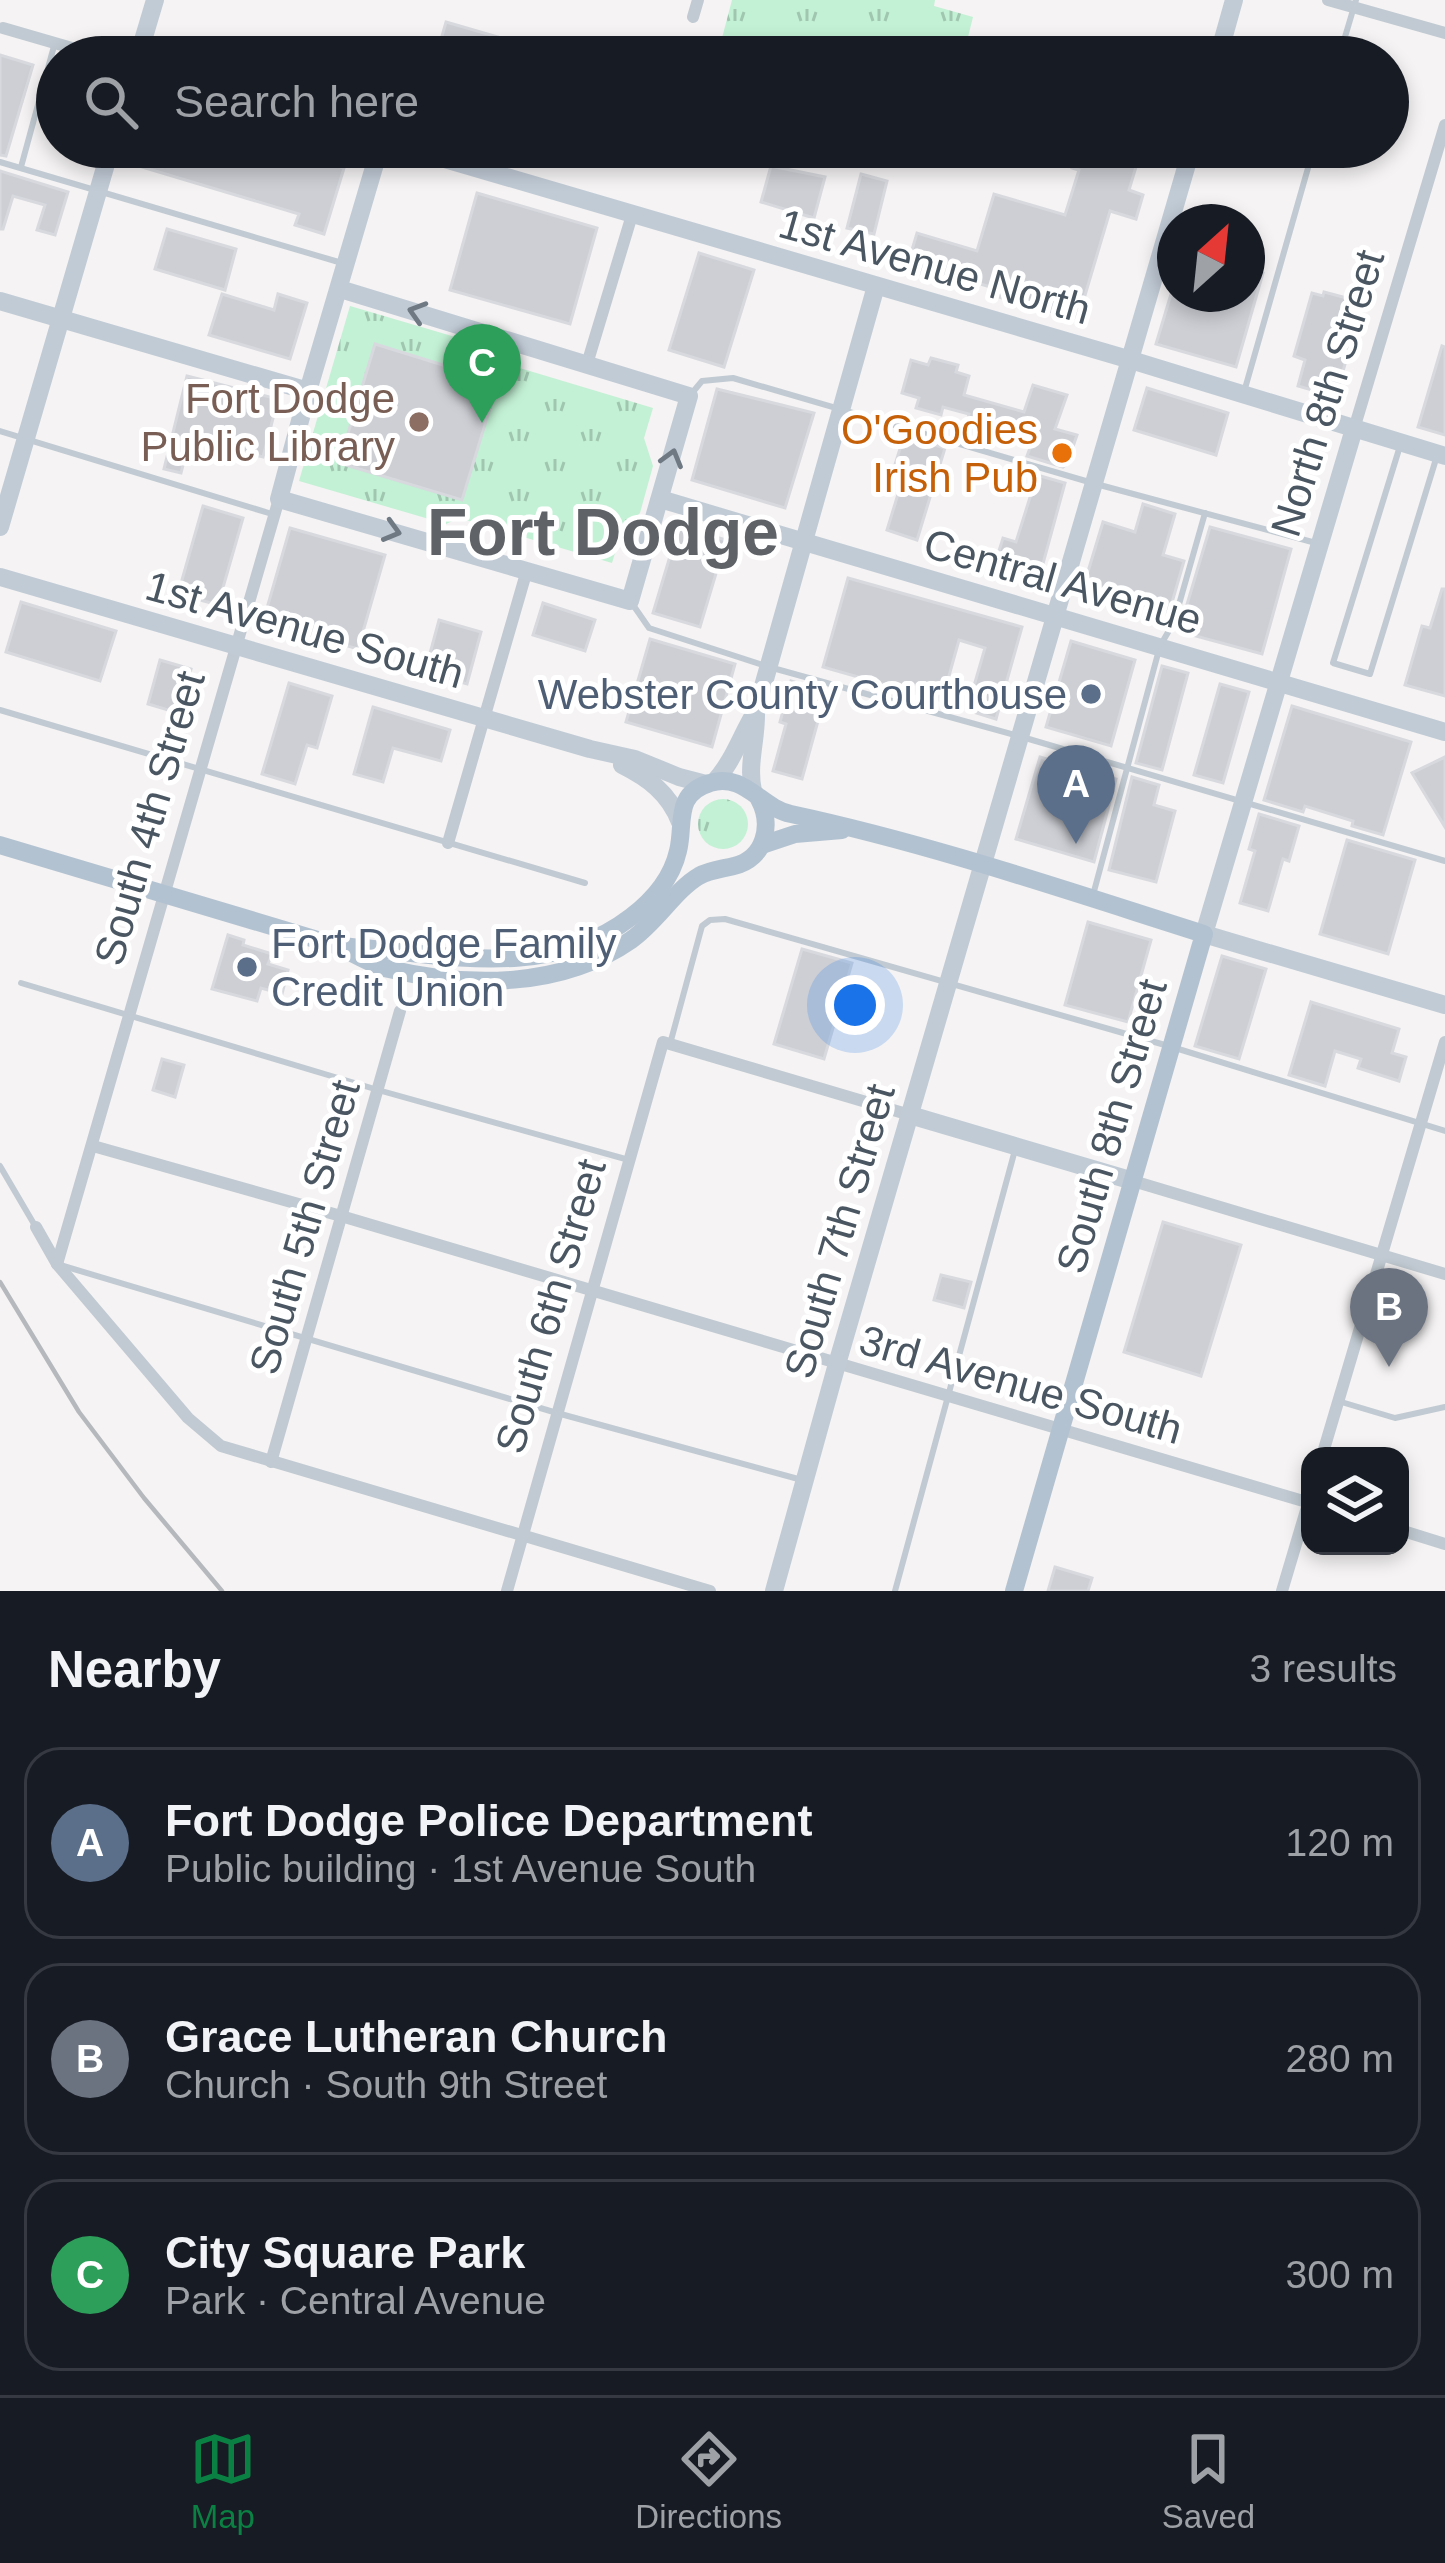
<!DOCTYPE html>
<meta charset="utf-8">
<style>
:root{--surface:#171b24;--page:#242831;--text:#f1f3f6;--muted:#9ea1a6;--line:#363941;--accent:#0b8043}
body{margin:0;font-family:Helvetica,sans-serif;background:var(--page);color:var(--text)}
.controls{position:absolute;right:36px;bottom:36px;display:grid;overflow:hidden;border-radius:24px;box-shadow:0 6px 18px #0003}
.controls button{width:108px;height:108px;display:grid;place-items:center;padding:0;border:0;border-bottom:3px solid var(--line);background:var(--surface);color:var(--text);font:60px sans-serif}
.compass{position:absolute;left:1157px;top:204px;width:108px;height:108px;border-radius:50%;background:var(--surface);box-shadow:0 6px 18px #0003;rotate:27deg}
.you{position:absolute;left:855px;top:1005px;width:42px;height:42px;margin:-30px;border:9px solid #fff;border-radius:50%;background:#1a73e8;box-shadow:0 0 0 18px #1a73e833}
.badge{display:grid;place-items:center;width:78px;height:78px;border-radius:50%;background:var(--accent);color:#fff;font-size:39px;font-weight:700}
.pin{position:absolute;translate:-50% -99px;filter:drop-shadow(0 3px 6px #0008)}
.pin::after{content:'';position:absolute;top:63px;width:42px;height:36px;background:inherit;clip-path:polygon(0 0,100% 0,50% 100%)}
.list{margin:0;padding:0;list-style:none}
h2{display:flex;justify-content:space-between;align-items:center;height:156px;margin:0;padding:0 48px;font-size:51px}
h2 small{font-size:39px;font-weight:400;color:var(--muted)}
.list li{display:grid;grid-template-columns:78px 1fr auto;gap:36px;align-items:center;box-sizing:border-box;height:192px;margin:0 24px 24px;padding:0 24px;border:3px solid var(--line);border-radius:36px}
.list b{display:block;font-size:45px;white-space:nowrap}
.list p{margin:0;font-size:39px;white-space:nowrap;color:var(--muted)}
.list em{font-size:39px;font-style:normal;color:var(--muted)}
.icon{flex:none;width:66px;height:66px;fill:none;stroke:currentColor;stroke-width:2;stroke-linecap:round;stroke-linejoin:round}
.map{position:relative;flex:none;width:1445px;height:1591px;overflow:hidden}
.search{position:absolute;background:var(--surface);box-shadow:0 6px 18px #0003;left:36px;right:36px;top:36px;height:132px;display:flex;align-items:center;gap:30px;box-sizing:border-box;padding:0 42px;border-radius:66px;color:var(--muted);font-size:45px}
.sheet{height:804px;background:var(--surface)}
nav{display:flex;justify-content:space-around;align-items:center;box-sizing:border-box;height:168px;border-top:3px solid var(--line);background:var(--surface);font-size:33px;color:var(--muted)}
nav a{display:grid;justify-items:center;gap:6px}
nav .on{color:var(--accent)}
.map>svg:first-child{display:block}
</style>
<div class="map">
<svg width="1445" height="1591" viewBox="0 0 1445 1591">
<defs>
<pattern id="grass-tufts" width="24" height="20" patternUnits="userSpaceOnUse" patternTransform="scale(3)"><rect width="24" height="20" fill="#c3f1d5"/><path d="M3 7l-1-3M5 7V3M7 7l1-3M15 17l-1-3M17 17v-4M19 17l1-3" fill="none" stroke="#a0c6b0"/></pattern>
</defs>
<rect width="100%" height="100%" fill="#f5f3f3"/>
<g fill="url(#grass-tufts)">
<path d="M732 0H935L934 6 973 17 963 57H717Z"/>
<path d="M350 306 496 349 513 366 653 408 644 438 653 466 640 513 622 530 612 563 459 518 446 524 299 481Z"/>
<circle cx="723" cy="824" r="25"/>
</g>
<g fill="#cdcfd5" stroke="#d7d9de" stroke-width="3">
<path d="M446 22 515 42 511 57H436Z"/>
<path d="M0 55 33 65 6 156 0 155Z"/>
<path d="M126 147H316L313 159 344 168 324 234 295 225 299 214 122 161Z"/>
<path d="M1079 147H1142L1129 190 1143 195 1136 219 1110 211 1078 319 995 296 997 289 974 282 972 289 906 270 917 233 977 251 994 194 1065 215 1079 170 1072 168Z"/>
<path d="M771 166 825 177 814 218 761 202Z"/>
<path d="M0 171 68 192 55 235 37 230 45 205 13 196 3 229H0Z"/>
<path d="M861 174 887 181 874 234 847 228Z"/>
<path d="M477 193 597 228 570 324 450 290Z"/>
<path d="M167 229 236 249 225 290 155 269Z"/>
<path d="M699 253 754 270 724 367 669 350Z"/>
<path d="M1247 269 1263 273 1236 367 1156 344 1171 294H1247Z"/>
<path d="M1324 292 1362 302 1336 397 1298 386 1305 360 1294 356 1312 293 1323 296Z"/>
<path d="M222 294 274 310 278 294 307 303 290 359 209 335Z"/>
<path d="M375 344 498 382 462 500 339 463Z"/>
<path d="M1442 346 1445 347V435L1418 427Z"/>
<path d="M931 358 958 365 956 372 969 376 964 395 1024 412 1033 385 1067 395 1055 429 1077 435 1067 464 1063 467 1027 456 1033 440 1004 430 1002 436 966 426 969 414 943 407 941 415 916 408 919 398 902 393 911 360 928 365Z"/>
<path d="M187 376 278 399 263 457 190 438 181 473 164 469Z"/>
<path d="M1147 388 1228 413 1216 455 1134 430Z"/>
<path d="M717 389 814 413 785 508 692 480Z"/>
<path d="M904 436 945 448 917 540 887 530 903 478 892 474Z"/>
<path d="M1037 475 1065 483 1041 571 1032 575 1010 567 1013 559 998 554 1003 538 1016 542Z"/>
<path d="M1143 504 1175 514 1163 555 1184 561 1169 613 1083 588 1103 522 1135 532Z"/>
<path d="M203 506 243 518 218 605 178 594Z"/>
<path d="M679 526 726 540 700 627 653 613Z"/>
<path d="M1210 527 1291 549 1262 654 1181 632 1185 618H1183Z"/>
<path d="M290 528 385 555 358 649 263 622Z"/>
<path d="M848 578 1022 627 996 719 967 710 985 648 959 640 942 701 823 667Z"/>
<path d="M1442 589H1445V696L1405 685 1422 626 1430 628Z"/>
<path d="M21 602 116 631 100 681 6 652Z"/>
<path d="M543 603 595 620 585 651 533 635Z"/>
<path d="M439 620 481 632 467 684 425 672Z"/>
<path d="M650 639 735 664 712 747 626 722Z"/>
<path d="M1071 641 1135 660 1111 746 1046 727Z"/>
<path d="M160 660 191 669 187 684 197 687 188 716 148 704Z"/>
<path d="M1162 666 1188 673 1162 770 1136 763Z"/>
<path d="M791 681 826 692 802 779 773 771 786 724 780 722Z"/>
<path d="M289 683 332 696 317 748 307 745 295 784 262 774Z"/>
<path d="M1220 684 1249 692 1223 783 1194 775Z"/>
<path d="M1292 706 1411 742 1383 835 1352 826 1353 821 1305 806 1303 812 1264 800Z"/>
<path d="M373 707 450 730 441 761 393 748 383 782 354 774Z"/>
<path d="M1040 757 1116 779 1094 862 1016 839Z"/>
<path d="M1445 757V827L1412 773Z"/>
<path d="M1132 777 1159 785 1154 805 1175 811 1156 882 1109 870Z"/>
<path d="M1259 814 1299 826 1289 861 1283 859 1268 911 1240 903 1255 851 1249 849Z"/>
<path d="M1347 840 1415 860 1388 954 1320 934Z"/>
<path d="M1088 922 1151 940 1128 1022 1065 1005Z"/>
<path d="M228 935 244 940 243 945 272 954 268 964 288 970 282 994 261 988 257 1001 212 989Z"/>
<path d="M802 949 852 963 824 1059 774 1044Z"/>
<path d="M1222 956 1266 969 1239 1059 1195 1046Z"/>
<path d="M1311 1002 1399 1029 1392 1053 1406 1057 1399 1081 1358 1068 1361 1059 1335 1051 1325 1086 1289 1075Z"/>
<path d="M162 1059 184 1065 175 1097 153 1090Z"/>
<path d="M1163 1222 1241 1245 1201 1376 1124 1352Z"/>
<path d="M941 1275 971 1282 964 1308 934 1300Z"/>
<path d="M1055 1567 1092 1578 1088 1591H1048Z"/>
</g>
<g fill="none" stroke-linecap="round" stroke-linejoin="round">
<g stroke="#c1cad2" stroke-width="6">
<path d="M1339 57 1356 0"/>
<path d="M0 162 342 263"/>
<path d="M21 167 54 46"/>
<path d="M1244 392 1314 147"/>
<path d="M692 393 702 381 733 378 1096 484 1316 543"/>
<path d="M0 431 272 514"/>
<path d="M1400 446 1333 663 1370 674 1436 459"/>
<path d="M631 602 649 628 769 667 1022 737 1445 861"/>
<path d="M0 710 585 883"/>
<path d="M1093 895 1160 646 1174 622 1205 513"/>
<path d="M21 983 378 1090 629 1160"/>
<path d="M670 1044 702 926 710 920 725 919 1172 1047 1445 1131"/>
<path d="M0 1166 34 1224"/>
<path d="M60 1265 557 1413 802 1480"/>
<path d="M1338 1401 1395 1418 1445 1407"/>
<path d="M895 1591 1015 1150"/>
</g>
<g stroke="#c1cad2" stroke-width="12">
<path d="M1328 0 1445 33"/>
<path d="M693 17 698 0"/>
<path d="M3 28 103 57"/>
<path d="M587 364 632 215"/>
<path d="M1354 429 1445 125"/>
<path d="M448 843 527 570"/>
<path d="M93 1146 341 1216 1310 1503"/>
<path d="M1133 1181 1445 1274"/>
<path d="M36 1227 57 1264 188 1418 221 1446 710 1591"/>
<path d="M57 1264 279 499"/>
<path d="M1322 1456 1445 1042"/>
<path d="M271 1462 400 1011"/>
<path d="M1400 1530 1445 1544"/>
<path d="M507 1591 663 1042 910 1115"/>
<path d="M1282 1591 1310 1497"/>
</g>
<g stroke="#c1cbd6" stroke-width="18">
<path d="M138 57 155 0"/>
<path d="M1218 57 1234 0"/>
<path d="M404 147 1131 360 1445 456"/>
<path d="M340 289 689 396 630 601 279 499 308 391 380 147"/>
<path d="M0 301 308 391"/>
<path d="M1354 429 1204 934 1445 1005"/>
<path d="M660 499 1445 732"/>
<path d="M0 527 111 147"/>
<path d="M0 577 590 749 635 759 679 777 706 784"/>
<path d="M622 765C648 778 669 793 680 822"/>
<path d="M715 781C734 760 741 735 756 711"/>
<path d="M753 791C747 764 757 739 756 711L876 286"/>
<path d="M910 1115 1133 1181"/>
<path d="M774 1591 837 1364 1192 147"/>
</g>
<g stroke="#b3c2d1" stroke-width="18">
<path d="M0 845 338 946C355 954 372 965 389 969 469 988 562 988 631 940 656 923 675 890 699 876 710 870 722 869 734 866 765 859 773 825 759 799"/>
<path d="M762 845 795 834 842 830"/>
<path d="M338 946C437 952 545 983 631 917 652 901 672 878 678 851 685 824 673 794 710 783 744 772 761 808 791 814 931 844 1068 891 1204 934L1014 1591"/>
</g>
<path stroke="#b5b8bd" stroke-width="4.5" d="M0 1282 79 1412 144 1498 222 1591"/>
</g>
<defs><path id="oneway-chevron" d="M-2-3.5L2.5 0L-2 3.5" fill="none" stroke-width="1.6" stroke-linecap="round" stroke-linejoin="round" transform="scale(3)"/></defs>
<g stroke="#6e7984">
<use href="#oneway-chevron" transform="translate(417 312) rotate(-163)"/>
<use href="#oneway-chevron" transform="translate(672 458) rotate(-74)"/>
<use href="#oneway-chevron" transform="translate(392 531) rotate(16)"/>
</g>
<circle fill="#8d6e63" stroke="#fff" stroke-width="4.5" cx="419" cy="422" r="12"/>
<circle fill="#e8710a" stroke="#fff" stroke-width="4.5" cx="1062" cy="453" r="12"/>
<g fill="#5c6f8a" stroke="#fff" stroke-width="4.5">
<circle cx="1091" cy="694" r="12"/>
<circle cx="247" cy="967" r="12"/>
</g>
<g text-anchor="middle" stroke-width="10" stroke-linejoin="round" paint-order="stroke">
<g font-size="42" fill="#4a5661" stroke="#fff">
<text transform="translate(935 266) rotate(16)" y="15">1st Avenue North</text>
<text transform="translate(1327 393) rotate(-73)" y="15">North 8th Street</text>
<text transform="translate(1063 581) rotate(16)" y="15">Central Avenue</text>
<text transform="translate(305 629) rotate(16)" y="15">1st Avenue South</text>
<text transform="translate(149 818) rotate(-74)" y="15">South 4th Street</text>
<text transform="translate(1111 1126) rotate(-74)" y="15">South 8th Street</text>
<text transform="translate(304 1227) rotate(-74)" y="15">South 5th Street</text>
<text transform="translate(839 1231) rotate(-74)" y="15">South 7th Street</text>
<text transform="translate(550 1306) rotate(-74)" y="15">South 6th Street</text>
<text transform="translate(1021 1384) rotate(16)" y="15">3rd Avenue South</text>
</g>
<g font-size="42" fill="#785e54" stroke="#fff" text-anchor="end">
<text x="395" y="413">Fort Dodge<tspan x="395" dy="48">Public Library</tspan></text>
</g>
<g font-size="42" fill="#c56008" stroke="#fff" text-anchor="end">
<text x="1038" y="444">O'Goodies<tspan x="1038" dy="48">Irish Pub</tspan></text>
</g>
<g font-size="42" fill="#4e5e75" stroke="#fff" text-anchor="end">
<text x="1067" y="709">Webster County Courthouse</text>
<text x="271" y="958" text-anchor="start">Fort Dodge Family<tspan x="271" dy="48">Credit Union</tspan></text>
</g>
<g font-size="66" font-weight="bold" fill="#5f6368" stroke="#fff">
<text x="603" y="555">Fort Dodge</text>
</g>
</g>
</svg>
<div class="controls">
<button><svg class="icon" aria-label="layers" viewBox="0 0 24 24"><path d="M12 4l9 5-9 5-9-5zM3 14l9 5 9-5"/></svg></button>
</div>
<svg class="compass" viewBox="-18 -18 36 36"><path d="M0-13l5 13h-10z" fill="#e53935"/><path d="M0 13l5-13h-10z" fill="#9ea1a6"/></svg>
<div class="you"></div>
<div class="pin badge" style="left:1076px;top:844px;background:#5c6f8a">A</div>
<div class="pin badge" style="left:1389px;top:1367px;background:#6b7280">B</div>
<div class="pin badge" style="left:482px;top:423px;background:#2e9e5b">C</div>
<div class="search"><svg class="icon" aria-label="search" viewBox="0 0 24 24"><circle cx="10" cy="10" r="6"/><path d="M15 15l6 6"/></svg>Search here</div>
</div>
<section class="sheet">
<h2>Nearby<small>3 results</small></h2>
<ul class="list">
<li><span class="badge" style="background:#5c6f8a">A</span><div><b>Fort Dodge Police Department</b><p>Public building · 1st Avenue South</p></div><em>120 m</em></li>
<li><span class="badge" style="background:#6b7280">B</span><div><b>Grace Lutheran Church</b><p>Church · South 9th Street</p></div><em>280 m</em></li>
<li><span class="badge" style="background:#2e9e5b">C</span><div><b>City Square Park</b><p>Park · Central Avenue</p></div><em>300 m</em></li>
</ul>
</section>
<nav>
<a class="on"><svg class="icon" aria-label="map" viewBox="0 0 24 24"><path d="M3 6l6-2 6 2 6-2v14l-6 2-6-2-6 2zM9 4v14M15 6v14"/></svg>Map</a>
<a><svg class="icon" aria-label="directions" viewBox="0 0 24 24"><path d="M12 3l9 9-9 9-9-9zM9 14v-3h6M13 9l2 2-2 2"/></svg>Directions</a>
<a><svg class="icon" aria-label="saved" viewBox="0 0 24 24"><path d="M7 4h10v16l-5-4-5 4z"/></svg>Saved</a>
</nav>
